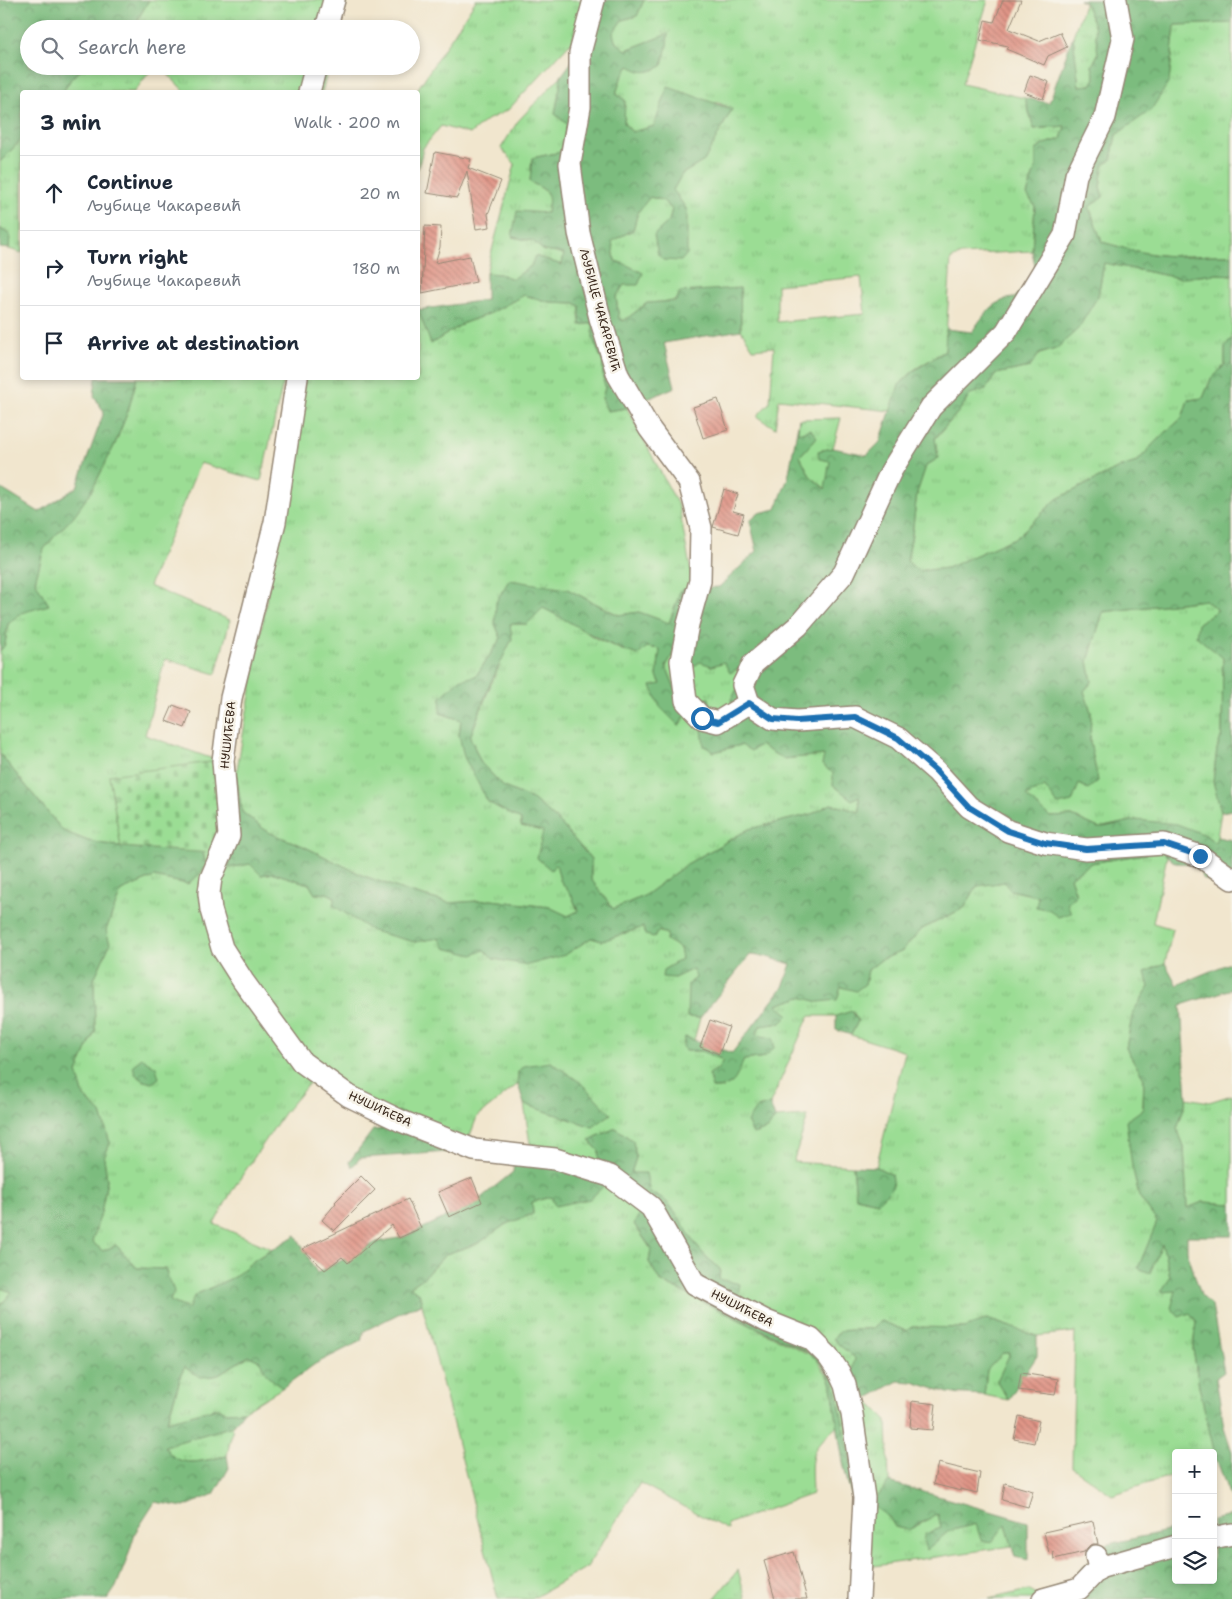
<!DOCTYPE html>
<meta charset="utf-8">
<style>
:root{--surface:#fff;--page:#f6f6f7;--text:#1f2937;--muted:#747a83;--line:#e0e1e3}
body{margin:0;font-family:"Shantell Sans",sans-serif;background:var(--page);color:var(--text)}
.controls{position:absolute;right:15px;bottom:15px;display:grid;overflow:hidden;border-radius:5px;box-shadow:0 2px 8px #0003}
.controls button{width:45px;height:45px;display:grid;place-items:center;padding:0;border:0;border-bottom:1px solid var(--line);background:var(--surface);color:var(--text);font:25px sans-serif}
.stop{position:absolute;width:15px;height:15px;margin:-11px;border:4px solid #1f6fb2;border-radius:50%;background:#fff}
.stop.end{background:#1f6fb2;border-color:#fff;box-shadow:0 1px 5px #0008}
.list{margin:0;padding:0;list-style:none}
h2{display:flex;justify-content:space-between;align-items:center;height:65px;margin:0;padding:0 20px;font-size:21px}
h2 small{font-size:16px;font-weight:400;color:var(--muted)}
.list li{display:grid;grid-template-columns:32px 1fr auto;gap:15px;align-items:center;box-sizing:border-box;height:75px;padding:0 20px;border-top:1px solid var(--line)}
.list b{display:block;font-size:19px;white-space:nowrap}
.list p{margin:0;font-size:16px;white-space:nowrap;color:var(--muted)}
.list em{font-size:16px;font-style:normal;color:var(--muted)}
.icon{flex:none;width:28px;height:28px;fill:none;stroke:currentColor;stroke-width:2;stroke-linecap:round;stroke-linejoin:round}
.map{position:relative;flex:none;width:1232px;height:1599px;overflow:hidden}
.search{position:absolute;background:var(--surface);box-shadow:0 2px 8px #0003;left:20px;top:20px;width:400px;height:55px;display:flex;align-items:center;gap:12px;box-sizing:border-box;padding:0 18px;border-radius:28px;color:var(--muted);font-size:19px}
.panel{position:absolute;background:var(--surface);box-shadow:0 2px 8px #0003;left:20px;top:90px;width:400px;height:290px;border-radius:5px}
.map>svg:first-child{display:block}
</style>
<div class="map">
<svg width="1232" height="1599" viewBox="0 0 1232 1599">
<defs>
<pattern id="grass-tufts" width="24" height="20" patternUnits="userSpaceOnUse" patternTransform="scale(1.25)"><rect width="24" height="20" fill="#9bdd94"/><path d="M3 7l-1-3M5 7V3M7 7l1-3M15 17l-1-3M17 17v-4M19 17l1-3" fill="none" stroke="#86be7f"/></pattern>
<pattern id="forest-crowns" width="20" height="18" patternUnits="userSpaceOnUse" patternTransform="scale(1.25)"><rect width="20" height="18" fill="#7cbc7e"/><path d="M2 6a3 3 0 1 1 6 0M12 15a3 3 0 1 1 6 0" fill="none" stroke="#679967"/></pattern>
<pattern id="cemetery-stones" width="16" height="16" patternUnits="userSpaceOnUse" patternTransform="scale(1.25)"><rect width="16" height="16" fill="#9bdd94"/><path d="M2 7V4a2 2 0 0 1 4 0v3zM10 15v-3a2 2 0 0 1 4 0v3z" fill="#86be7f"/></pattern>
<pattern id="building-back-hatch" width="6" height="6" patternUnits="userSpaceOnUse" patternTransform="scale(1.25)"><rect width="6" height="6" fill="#e09587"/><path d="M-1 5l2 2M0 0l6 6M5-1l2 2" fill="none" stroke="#b77a6e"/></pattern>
</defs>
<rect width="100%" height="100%" fill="#f7f3e8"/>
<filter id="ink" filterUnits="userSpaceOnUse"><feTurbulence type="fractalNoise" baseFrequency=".02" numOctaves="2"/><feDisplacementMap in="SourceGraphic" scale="10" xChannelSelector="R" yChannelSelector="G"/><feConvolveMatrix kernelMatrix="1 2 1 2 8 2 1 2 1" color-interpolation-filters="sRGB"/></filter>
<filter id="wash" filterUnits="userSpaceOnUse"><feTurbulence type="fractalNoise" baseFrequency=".0096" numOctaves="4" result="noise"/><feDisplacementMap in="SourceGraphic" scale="20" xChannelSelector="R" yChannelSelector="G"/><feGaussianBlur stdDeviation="1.12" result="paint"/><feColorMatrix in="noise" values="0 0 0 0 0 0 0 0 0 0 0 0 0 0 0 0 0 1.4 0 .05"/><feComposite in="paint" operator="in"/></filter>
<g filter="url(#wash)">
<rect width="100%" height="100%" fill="#f1e6ce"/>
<g fill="url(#grass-tufts)" stroke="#6b8459" fill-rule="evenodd">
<path d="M149 0H347L339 29H137L139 17Z"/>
<path d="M476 0H586L572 41 508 110 485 121 470 134 441 126 423 148 418 169 417 90Z"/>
<path d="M644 0H988L962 84 1025 98 1034 129 1065 126 1061 139 1045 144 1036 150V166L1027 195 1035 206 1032 251 961 255 951 259 945 351 915 369 899 385 891 411 779 399 775 428 757 416 770 402 774 347 753 349 741 330 740 288 676 301 647 303 624 321 619 319 616 297 624 284 625 264 615 261 612 241 633 230 638 212 649 197 662 200 672 209 669 221 654 236 687 210 673 190 682 174 704 161 732 109 717 102 655 126 632 132 624 123 625 100 616 94 621 78 629 66 668 34 626 50 615 41 612 33 622 20 637 16ZM861 277 865 314 777 322V285Z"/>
<path d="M1085 2 1095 28 1098 54 1092 66 1095 78 1091 85 1079 86 1073 36Z"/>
<path d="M1232 23V255C1213 254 1193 257 1174 256 1148 255 1127 249 1102 242L1089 206 1103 197 1100 187 1103 166 1111 160 1116 135 1169 82 1175 25Z"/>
<path d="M87 66H154L134 92H63L72 77Z"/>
<path d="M160 66H329L322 92H185Z"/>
<path d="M561 76 560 87 555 114 567 124 561 152 532 158 530 182C548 191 551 193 547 213L512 237 533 241 544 251 564 254 562 265 535 256 531 266 513 279 500 274 486 273 515 164 501 148 518 121Z"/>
<path d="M22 137V253L9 249 10 235 0 228V162L18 143Z"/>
<path d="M1104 263 1179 278 1218 274 1232 275V338L1225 347V365L1211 379 1203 398 1188 400 1182 418 1155 442 1137 462 1121 467 1057 499 1017 537 947 568 918 571 907 561 912 534 917 493 926 466 938 458 935 439 959 411 971 394 986 389 996 374 1030 367 1039 354 1056 349 1098 296Z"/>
<path d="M524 295 549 302 575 303 580 306 579 316 581 325 593 323 603 363V373L605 388 602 398 608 411 627 408 679 507 694 589 681 590 669 623 639 612 619 615 567 589 495 624 501 638 476 676 459 681 440 713 461 720 459 735 488 802 521 820V826L544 831 556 863 560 880 572 896 578 911 568 916 549 907 491 900 449 903 409 892 364 876 303 846 268 832 242 812 236 775 305 378H418V306L431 344 464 323 491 313Z"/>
<path d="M137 378H284L261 481 200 463 149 586 230 620 216 674 165 659 145 735 219 761 109 776 121 847 88 841 63 831 0 754V651L5 644 8 624 21 613 35 581 44 549 91 492 115 444 128 411Z"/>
<path d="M841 418 833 448 818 451 830 461 826 489 810 476 800 456 817 437 797 434 799 419Z"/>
<path d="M1205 600 1218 610 1198 623 1223 658 1222 735 1217 749 1213 781 1221 812 1216 844 1136 820 1099 828 1072 816 1050 817 1025 796 1045 787 1098 781 1090 742 1091 712 1084 691 1092 682 1088 661 1103 612Z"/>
<path d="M543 608 567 620 595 638 624 651 646 647 660 649 657 676 661 684 651 686 679 725 685 716 695 717 681 703 666 666 675 650 712 666 724 662 746 664 733 708 714 752 741 745H760L783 759 824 755 833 773 859 796 860 812 831 804 812 814 749 829 687 864 644 896 613 909 591 879V859L562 825 534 800 504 787 481 763 470 737 491 684 511 639 510 624H527Z"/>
<path d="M233 848 228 868 250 864 261 875 274 873 309 884 315 894 327 893 335 897 415 942 439 937 484 950 565 955 591 938 602 941 643 927 667 934 666 940 680 948 682 959 663 970 674 978 693 969 696 978 687 1017 700 1018 694 1040 685 1037 686 1051H702L723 1060 712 1088H723L744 1060 765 1057 756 1035 760 1026 781 1023 788 1015 776 1005 801 997 819 1002 840 987 865 984 868 970 882 959 901 952 922 929 964 908 977 886 1005 882 1010 890 1067 903 1076 894 1070 877 1091 863 1162 851 1167 856 1153 923 1173 929 1165 963 1146 972 1149 987 1133 1012 1126 1048 1144 1079 1139 1196 1157 1222 1139 1268 1162 1243 1170 1277 1177 1291 1196 1321 1193 1349 1199 1386 1217 1461 1213 1462V1453H1176V1474L1112 1495 1072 1467 1075 1332 1037 1336 987 1319 965 1328 912 1327 906 1331 881 1321 873 1328 842 1331 833 1339 838 1344 856 1358 857 1384 866 1399 887 1420 889 1482 872 1505 889 1517 895 1527 908 1530 922 1523 938 1513 941 1528 949 1531 976 1524H1006L1012 1546 867 1567 834 1377 816 1351 733 1311 719 1279 720 1269 701 1252 688 1233 631 1173 636 1158 633 1141 616 1128 589 1140 599 1151 598 1163 590 1176 530 1144 524 1104 593 1127 518 1072V1084L477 1117 464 1151 382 1129 316 1075 284 1113 233 1189 214 1224 272 1249 256 1259 234 1277 195 1295 188 1309 170 1301 165 1269 137 1268 116 1245 103 1251 91 1241 101 1213 107 1180 104 1158 110 1143 101 1113 84 1097 77 1072 95 1031 94 979 110 944 106 930 121 891 154 877 188 884 206 865 203 852 213 853ZM853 1011 858 1021 851 1035 905 1052 876 1167 891 1174 878 1202 856 1197 853 1166 793 1162 808 1116 775 1118 768 1129 756 1109 770 1104 809 1016H836Z"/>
<path d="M1232 1095V1204L1203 1202 1187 1208 1184 1146 1177 1129 1187 1098 1209 1102Z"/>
<path d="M610 1180 636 1205 640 1213 634 1224 651 1249 649 1262 660 1281 815 1357 831 1381 838 1426C807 1451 811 1457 812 1494L727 1524 728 1530 640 1483 587 1567 532 1599H498L422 1304 419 1293 410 1287 423 1278 446 1254 479 1243 506 1224 533 1214 532 1202Z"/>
<path d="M0 1288 12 1292 0 1306Z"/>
<path d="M1002 1353H1011L997 1381 1008 1400 984 1395 987 1370Z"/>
<path d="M249 1356 260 1361 282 1388 244 1411 227 1412 217 1408 167 1422 184 1367 200 1376H215Z"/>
<path d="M233 1426 227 1456C204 1460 177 1471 164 1446Z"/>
<path d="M738 1570 746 1599H714Z"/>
<path d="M1028 1590 1039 1596 1038 1599H989Z"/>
</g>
<g fill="url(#forest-crowns)" stroke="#5c734e" fill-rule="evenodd">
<path d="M0 0H149L139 17 137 29H29V66H87L72 77 63 92H22V137L18 143 0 162Z"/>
<path d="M600 0H644L637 16 622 20 613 33 615 41 626 50 668 34 667 46 662 66C647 73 644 74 629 66L621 78 616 94 625 100 624 123 632 132 654 126 668 87 732 109 704 161 682 174 673 190 687 210V254L681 261 663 260 658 255 654 235 669 221 672 209 662 200 650 197 638 212 633 230 612 241 615 261 625 264 643 273 638 285H624L616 297 619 319 624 321 647 303 676 301 680 292 740 288 741 330 664 343 675 387 627 408 607 411 602 398 605 388 603 373V363L593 339V323L580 325V306L575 303 549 302 524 295 491 313 464 323 431 344 418 310 486 300V273L500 274 513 279 531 266 535 256 562 265 564 254 544 251 533 241 512 237 517 211 547 213C551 192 548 191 530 182L532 158 561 152 567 124 555 114 560 87 561 76 571 63Z"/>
<path d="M1079 0H1232V23L1175 25 1169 82 1151 110 1116 135 1111 160 1103 166 1100 187 1103 197 1089 207 1102 242C1127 249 1148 255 1174 256 1193 257 1213 254 1232 255V275L1218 274 1179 278 1104 263 1098 296 1078 329 1056 349 1039 354 1030 367 996 374 986 389 971 394 959 411 935 438 938 458 926 466 917 493 912 534 907 561 918 571 947 568 1017 537 1057 499 1121 467 1137 462 1155 442 1182 418 1188 400 1203 398 1211 379 1225 365V347L1232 338V810L1221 812 1213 781 1217 749 1222 734 1223 658 1196 636 1198 623 1218 610 1205 600 1103 612 1088 661 1092 682 1084 691 1091 712 1090 742 1098 781 1088 789 1079 784 1072 802 1058 805 1045 787 1026 796 1050 817 1072 816 1099 828 1136 820 1177 824 1206 835 1215 843 1217 837 1232 840V886L1221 887 1202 878 1199 864 1175 863 1162 851 1091 863 1070 877 1076 895 1067 903 1071 913 1058 917 1050 910 1036 907 1038 896 1010 890 1005 882 977 886 964 908 922 929 901 952 882 959 868 970 865 984 856 991 841 987 837 1000 819 1002 801 997 777 1005 789 1015 781 1023 760 1026 756 1035 773 1038 774 1048 765 1057 744 1060C735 1079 736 1088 712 1088L709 1074 718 1069 723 1060 702 1051H685L683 1046 685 1037 732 1053 783 987 791 964 764 956 750 955 700 1018 687 1017 688 984 696 978 693 969 674 978 662 977 663 970 682 959 680 948 666 940 667 934 659 931 654 937 645 935 643 927 602 941 591 938 565 955 528 965 493 959 484 950 473 955 445 948 439 938 415 942 372 931 333 905 335 897 327 893 315 894 309 884 274 873 261 875 250 864 228 868 233 848 224 729 236 775 242 812 268 832 303 846 364 876 409 892 449 903 491 900 549 907 568 916 578 911 572 896 560 880 556 864 551 870 537 858 543 831 521 826V820L488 802 464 757 459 735 461 720 440 713 441 697 459 680 476 676 501 638 495 624 496 602 509 580 567 589 618 615 639 612 669 623 681 590 719 587 757 551 750 521 759 513 776 509 788 478 799 419 798 433 810 429 817 437 800 456 810 476 825 489 830 461 819 459 818 451 833 448 867 455 880 442 899 385 915 370 945 351 946 329 972 332C982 317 995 298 1015 298L1036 270 1032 251 1035 206 1027 195 1036 166V150L1045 144 1061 139 1065 126 1034 129 1025 98 1049 103 1073 36 1079 86 1091 85 1095 78 1092 66 1098 54 1095 28 1085 2ZM543 608C575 624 604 645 638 655L647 647 660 649 657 676 661 684 651 686 660 707 679 726 685 716 695 717 712 713 709 698 681 703 666 666 675 651 689 670 700 662 712 666 724 662 730 673 746 664 738 688 731 699 733 708 702 729 704 746 714 752 741 745 751 751 760 745 783 759 824 755 822 765 833 773V785L852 800 859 796 860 812 831 804 812 814 749 829 687 864 644 896 613 909 591 879V859L562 825 534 800 504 787 481 763 470 737 490 684 512 639 510 624H527Z"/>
<path d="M0 228 10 235 9 249 0 248Z"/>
<path d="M96 378H137L128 411 115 444 91 492 73 517 54 537 44 549 35 581 49 605 21 613 8 624 5 645 0 651V488L39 512 77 487 104 412 94 396Z"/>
<path d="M0 754 63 831 88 841 121 847 203 852 206 865 200 874 187 884 154 877 121 891 106 930 110 944 94 979 95 1031 77 1072 84 1097 101 1113 110 1143 104 1158 107 1180 101 1213 92 1242 103 1251 116 1245 137 1268 165 1269 174 1291 170 1301 188 1309 195 1295 234 1277 256 1259 296 1235 317 1273 377 1242 404 1237 472 1205 513 1172 514 1162 598 1163 599 1151 589 1140 616 1128 633 1141 636 1158 631 1173H646L650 1193C673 1196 686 1234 700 1250 705 1257 714 1263 720 1269L719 1279 740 1284 734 1311 816 1351 834 1377 856 1488 857 1509C843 1478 840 1442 835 1409 834 1400 833 1391 831 1382 828 1370 818 1358 808 1352L660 1281 649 1262 651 1248 634 1224 640 1213 636 1205 609 1181 590 1199 555 1206 551 1197 532 1202 533 1214 506 1224 479 1243 446 1254 423 1278 410 1287 419 1293 422 1304 410 1308 364 1331 361 1341 315 1364 282 1388 266 1374 260 1361 249 1356 215 1376 200 1377 184 1367 167 1421 217 1408 227 1412 244 1411 233 1426 165 1446C177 1471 204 1460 227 1456L229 1468 214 1494 184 1507 155 1502 135 1533 127 1559 116 1587 108 1599H0V1306L12 1292 0 1288Z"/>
<path d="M1232 962V989L1181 1005 1187 1098 1177 1129 1184 1146 1187 1208 1203 1202 1232 1204V1236H1187V1251L1201 1295 1212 1306 1224 1372 1216 1378 1224 1427 1232 1452V1503L1215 1455 1199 1386 1193 1349 1196 1321 1190 1313 1179 1317 1171 1308 1176 1291 1161 1292 1170 1277 1162 1244 1150 1273 1138 1268 1157 1222 1139 1196 1132 1166 1126 1121 1143 1109 1144 1079 1126 1048 1133 1012 1149 987 1145 972 1165 963 1177 985Z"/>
<path d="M852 1011 858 1021 851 1035 836 1030V1016Z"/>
<path d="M142 1058 156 1067 159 1078 152 1083 144 1081 135 1074 133 1065Z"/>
<path d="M551 1062 581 1083 611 1114 593 1127 524 1104 518 1084V1072L523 1066Z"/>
<path d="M770 1104 775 1118 768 1129 753 1134 747 1122 756 1109Z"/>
<path d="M398 1111 464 1151 360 1158 352 1167 349 1162 373 1130 382 1129Z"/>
<path d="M853 1166 876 1167 891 1174 893 1187 878 1202 856 1197Z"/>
<path d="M987 1319 1037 1336V1356L1008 1400 997 1381 1010 1353H1003L987 1370 984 1395 948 1393 913 1382 898 1381 866 1399 857 1384 852 1371 855 1358 838 1344 833 1338 841 1331 873 1328 881 1321 906 1331 912 1327 965 1328Z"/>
<path d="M889 1482 1028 1522V1560L1015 1557 1006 1524 991 1542 981 1540 976 1524 949 1531 926 1550 923 1540 925 1534 941 1528 938 1514 908 1530 895 1527 889 1517 871 1505Z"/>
<path d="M1232 1516V1599H1038L1040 1596 1071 1579 1105 1545 1176 1529V1580H1213V1520Z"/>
</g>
<path fill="url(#cemetery-stones)" stroke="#6b8459" d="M219 761 226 833 213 853 121 847 109 775Z"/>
<g id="blocks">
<g fill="url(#building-back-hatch)">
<path d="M1003 0H1021L1009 29 1039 41 1060 32 1067 47 1048 56 1044 65 1006 49 1008 46 980 40 985 20 994 22Z"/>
<path d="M1030 75 1049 82 1043 99 1024 92Z"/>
<path d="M435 152 471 159 468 168 501 181 488 214 490 227 476 229 467 171 457 198 427 193Z"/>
<path d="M425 226 441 227 440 247 435 263 470 256 476 282 422 293Z"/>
<path d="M718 399 728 430 703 438 693 407Z"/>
<path d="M724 489 738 494 733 511 744 514 738 534 713 527Z"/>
<path d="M173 705 191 712 185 728 166 721Z"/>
<path d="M710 1020 729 1027 719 1054 700 1047Z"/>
<path d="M361 1176 375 1190 334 1231 322 1220 336 1203 335 1202Z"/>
<path d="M472 1178 482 1202 449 1217 438 1192Z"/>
<path d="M408 1199 421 1228 399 1238 392 1225 348 1263 342 1257 325 1270 302 1249Z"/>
<path d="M1021 1373 1058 1379 1055 1395 1018 1390Z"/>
<path d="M912 1401 936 1404 933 1430 910 1428Z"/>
<path d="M1019 1416 1039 1421 1034 1443 1014 1439Z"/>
<path d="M938 1463 980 1473 977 1493 961 1489V1491L933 1484Z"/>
<path d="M1005 1483 1033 1491 1028 1507 1002 1500Z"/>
<path d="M1093 1521 1098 1544H1093L1088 1547 1084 1552 1054 1559 1053 1552 1049 1553 1044 1532Z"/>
<path d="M794 1552 807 1599H775L764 1561Z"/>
</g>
</g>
</g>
<g filter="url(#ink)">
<use href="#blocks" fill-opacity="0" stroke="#968876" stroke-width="1"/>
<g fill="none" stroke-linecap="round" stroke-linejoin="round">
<g stroke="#968876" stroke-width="24">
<g id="street">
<path d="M594 0 580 53V107L570 164 579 233 600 318 618 375 649 428 689 482 701 528 700 581 688 624 681 661 686 701 702 718 718 722 749 703"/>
<path d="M326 29 334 0"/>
<path d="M309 92 316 66"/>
<path d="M297 378 275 522 231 698 223 761 229 836 211 878 209 893 211 910 222 948 243 981 302 1062 349 1096 401 1121 474 1150 555 1159 610 1176 651 1207 695 1284 766 1321 811 1339 828 1356 839 1372 845 1385 852 1414 864 1498 859 1599"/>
<path d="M749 703 743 685 753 664 798 626 844 573 891 471 931 407 1006 332 1065 235 1076 175 1105 117 1123 39 1116 0"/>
<path d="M749 703 773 719 797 721 855 717 898 738 936 771 969 807 1008 831 1045 843 1086 849 1164 844 1200 856 1232 879"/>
<path d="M1213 1538 1232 1534"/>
<path d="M1099 1568 1176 1546"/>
<path d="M1043 1599 1079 1589 1099 1568 1096 1556"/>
</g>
</g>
<use href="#street" stroke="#fff" stroke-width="21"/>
</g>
</g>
<g fill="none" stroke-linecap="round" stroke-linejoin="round" filter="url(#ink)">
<path stroke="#1f6fb2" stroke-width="6" d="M702 718 718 722 749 703 773 719 797 721 855 717 898 738 936 771 969 807 1008 831 1045 843 1086 849 1164 844 1200 856"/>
</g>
<g text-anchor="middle" stroke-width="5" stroke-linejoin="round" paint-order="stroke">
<g font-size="12" fill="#3b2a1e" stroke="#f7f3e8">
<text transform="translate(600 310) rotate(75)" y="4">ЉУБИЦЕ ЧАКАРЕВИЋ</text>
<text transform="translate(228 735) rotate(-84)" y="4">НУШИЋЕВА</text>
<text transform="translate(380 1109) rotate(25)" y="4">НУШИЋЕВА</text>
<text transform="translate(742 1308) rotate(27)" y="4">НУШИЋЕВА</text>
</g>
</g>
</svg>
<div class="controls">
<button>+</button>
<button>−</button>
<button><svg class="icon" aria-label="layers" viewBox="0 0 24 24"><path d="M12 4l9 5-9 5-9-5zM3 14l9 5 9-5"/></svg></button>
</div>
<div class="stop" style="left:702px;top:718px"></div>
<div class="stop end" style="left:1200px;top:856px"></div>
<div class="search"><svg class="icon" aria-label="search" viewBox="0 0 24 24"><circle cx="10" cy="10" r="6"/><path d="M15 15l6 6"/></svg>Search here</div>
<section class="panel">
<h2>3 min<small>Walk · 200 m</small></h2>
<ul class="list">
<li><svg class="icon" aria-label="ahead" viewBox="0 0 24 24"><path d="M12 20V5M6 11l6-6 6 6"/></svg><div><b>Continue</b><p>Љубице Чакаревић</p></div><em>20 m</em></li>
<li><svg class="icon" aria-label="right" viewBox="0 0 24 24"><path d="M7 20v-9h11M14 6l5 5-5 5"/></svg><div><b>Turn right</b><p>Љубице Чакаревић</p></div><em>180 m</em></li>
<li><svg class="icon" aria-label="arrive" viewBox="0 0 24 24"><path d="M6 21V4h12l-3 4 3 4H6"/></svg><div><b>Arrive at destination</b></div></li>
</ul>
</section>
</div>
